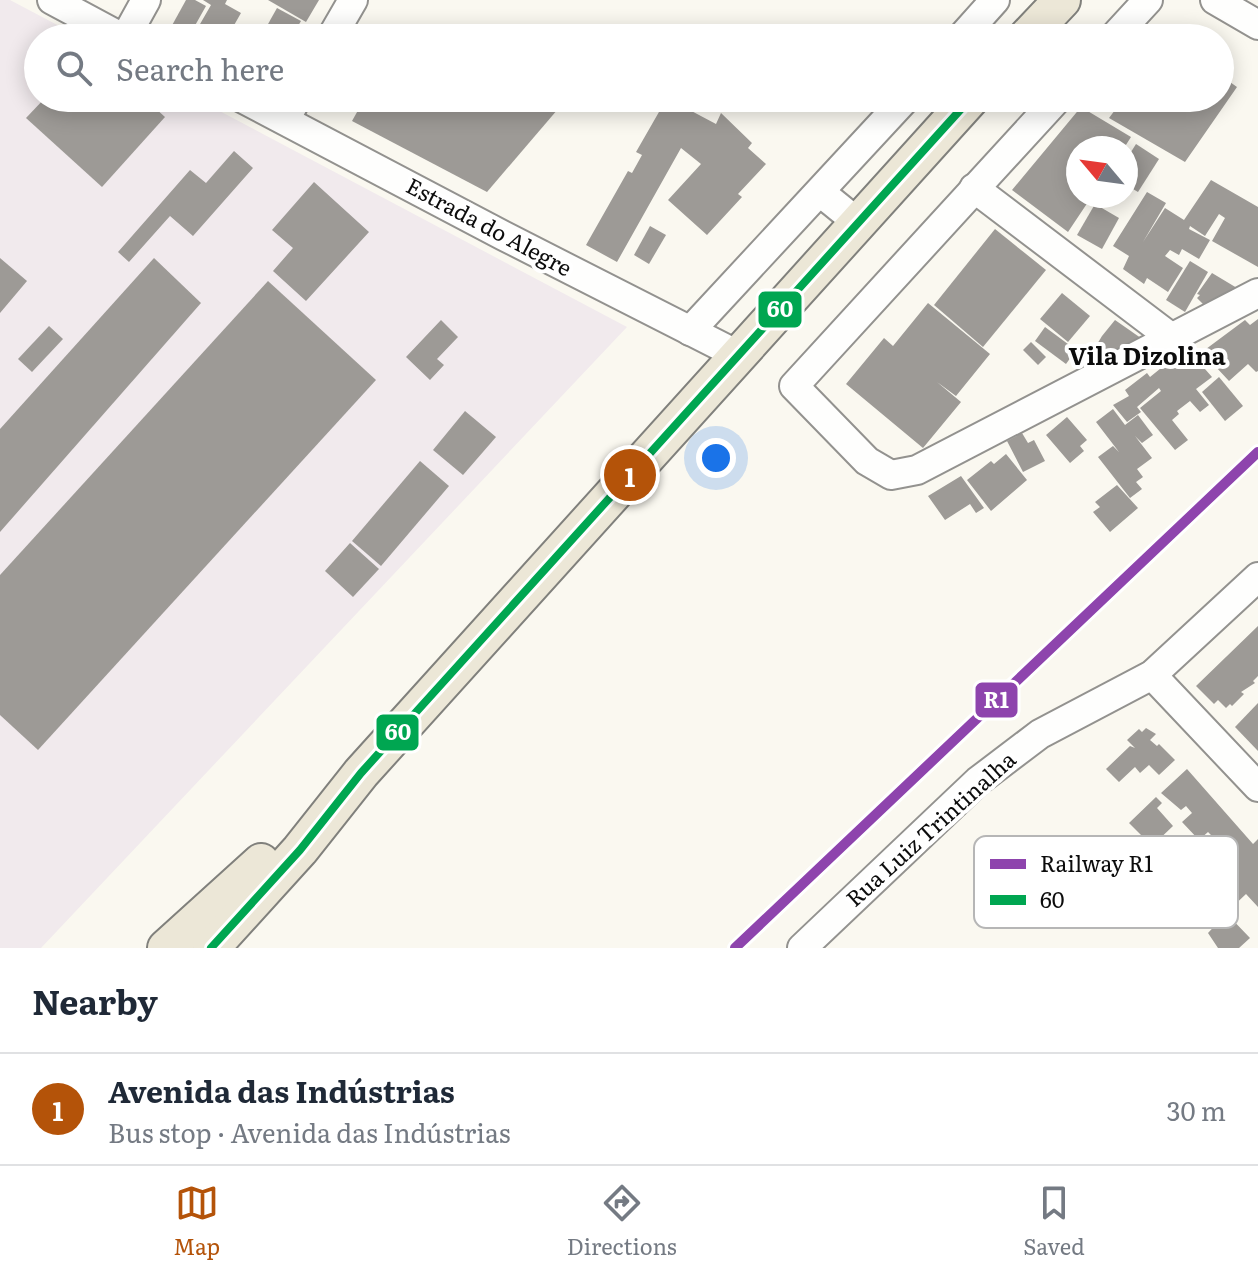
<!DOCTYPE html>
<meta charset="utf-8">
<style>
:root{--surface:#fff;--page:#f2f2f3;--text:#1f2937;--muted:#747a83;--line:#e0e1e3;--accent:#b45309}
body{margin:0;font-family:Literata,serif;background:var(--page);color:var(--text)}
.compass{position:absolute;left:1066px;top:136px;width:72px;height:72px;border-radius:50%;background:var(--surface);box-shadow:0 4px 20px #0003;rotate:299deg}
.you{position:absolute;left:716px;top:458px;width:28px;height:28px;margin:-20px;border:6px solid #fff;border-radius:50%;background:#1a73e8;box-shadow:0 0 0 12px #1a73e833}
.badge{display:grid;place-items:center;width:52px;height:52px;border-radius:50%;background:var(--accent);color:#fff;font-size:26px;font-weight:700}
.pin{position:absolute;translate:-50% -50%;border:4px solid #fff;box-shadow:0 2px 8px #0006}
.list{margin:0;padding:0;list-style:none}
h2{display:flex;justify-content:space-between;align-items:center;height:104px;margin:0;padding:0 32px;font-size:34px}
h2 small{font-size:26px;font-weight:400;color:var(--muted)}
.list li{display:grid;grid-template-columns:52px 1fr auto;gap:24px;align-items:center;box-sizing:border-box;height:112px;padding:0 32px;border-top:2px solid var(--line)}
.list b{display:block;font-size:30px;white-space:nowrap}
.list p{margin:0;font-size:26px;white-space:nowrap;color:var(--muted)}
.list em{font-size:26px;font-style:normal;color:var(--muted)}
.icon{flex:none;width:44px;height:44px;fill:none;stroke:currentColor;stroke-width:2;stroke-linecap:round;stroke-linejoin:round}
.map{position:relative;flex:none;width:1258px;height:948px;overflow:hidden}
.search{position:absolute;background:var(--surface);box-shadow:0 4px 20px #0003;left:24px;right:24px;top:24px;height:88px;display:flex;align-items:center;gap:20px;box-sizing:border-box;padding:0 28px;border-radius:44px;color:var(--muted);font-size:30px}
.sheet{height:216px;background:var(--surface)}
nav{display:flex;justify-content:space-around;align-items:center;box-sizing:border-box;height:112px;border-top:2px solid var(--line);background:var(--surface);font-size:22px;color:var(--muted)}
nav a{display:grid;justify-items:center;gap:4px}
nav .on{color:var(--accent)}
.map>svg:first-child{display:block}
</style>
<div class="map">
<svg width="1258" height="948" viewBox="0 0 1258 948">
<rect width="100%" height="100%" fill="#faf8f0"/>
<path fill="#f1eaed" d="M0 0H10L82 38H38V98H195L627 327 41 948H0Z"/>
<g fill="#9d9a96">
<path d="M186 0H195L206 6 188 38 170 29Z"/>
<path d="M203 0H227L225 4 241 13 233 27 252 38H192L211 5Z"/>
<path d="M268 0H319L306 22Z"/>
<path d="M277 8 301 21 291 38H272L263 33Z"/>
<path d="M1220 75 1237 87 1185 162 1109 118 1124 98H1220Z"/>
<path d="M45 98H144L165 117 102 187 26 118Z"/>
<path d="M365 98H537L558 109 487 192 352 121Z"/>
<path d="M667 98 716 124 721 113 752 143 748 148 766 164 738 194 742 197 707 235 668 200 701 164 681 148 617 262 586 245 628 171 632 173 642 155 636 152Z"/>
<path d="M1081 107 1131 137 1124 148H1078V196H1092L1068 232 1012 190Z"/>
<path d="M1136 144 1159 159 1138 192 1126 185V160Z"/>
<path d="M234 151 253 168 193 236 170 216 129 262 118 252 190 170 206 183Z"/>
<path d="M1211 180 1258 207V267L1212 241 1225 218 1219 214 1205 236 1190 226 1189 229 1210 240 1199 259 1182 249 1179 255 1170 250 1165 256 1183 268 1168 292 1147 278 1144 284 1123 269 1129 256 1113 246 1147 192 1166 203 1143 242 1165 208 1184 220Z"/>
<path d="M314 182 369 232 306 301 273 271 293 248 272 230Z"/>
<path d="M1095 204 1119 218 1102 249 1077 235Z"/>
<path d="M650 226 666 235 649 264 634 255Z"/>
<path d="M995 229 1046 270 983 347 934 305Z"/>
<path d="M0 258 27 281 0 313Z"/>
<path d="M154 258 201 303 0 532V429Z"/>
<path d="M1190 261 1208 272 1185 312 1166 300Z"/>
<path d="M1212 273 1237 288 1206 307 1197 298 1200 295 1197 294Z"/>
<path d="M268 281 376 380 38 750 0 715V575Z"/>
<path d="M1062 293 1090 316 1068 342 1040 319Z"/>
<path d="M928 303 990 354 956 396 937 382 961 402 923 448 846 384 884 338 893 346Z"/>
<path d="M1258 319V371L1256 372 1248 364 1229 381 1202 352 1245 320 1250 325Z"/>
<path d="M441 320 458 337 437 359 444 365 430 380 406 357Z"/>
<path d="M1115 320 1148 343 1102 368 1088 359 1102 336Z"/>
<path d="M49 326 63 339 32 372 18 359Z"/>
<path d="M1045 327 1076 350 1066 364 1035 341Z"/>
<path d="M1031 342 1046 357 1038 365 1023 350Z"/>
<path d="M1190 352 1212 377 1196 389 1209 405 1200 412 1190 401 1177 411 1179 414 1172 420 1188 440 1175 450 1140 408 1161 391 1159 388 1137 407 1141 412 1127 422 1113 405 1129 396 1125 390 1147 373 1150 377 1171 360 1173 362Z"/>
<path d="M1219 377 1243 406 1225 421 1202 392Z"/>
<path d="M1113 409 1125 425 1138 415 1153 435 1142 443 1135 436 1152 458 1137 469 1143 477 1136 482 1142 489 1130 498 1098 457 1113 446 1119 452 1096 422Z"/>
<path d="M465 411 496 437 463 475 433 450Z"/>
<path d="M1067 417 1087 440 1080 446 1084 451 1070 463 1046 435Z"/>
<path d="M1022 433 1028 443 1034 440 1045 461 1023 472 1007 441Z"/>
<path d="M1006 454 1027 480 991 511 967 480 991 461 994 464Z"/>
<path d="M420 461 449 486 381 566 352 541Z"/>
<path d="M961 476 984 508 976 513 970 504 945 520 928 496Z"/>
<path d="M1117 485 1138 508 1110 532 1093 512 1100 507 1095 502Z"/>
<path d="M350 543 379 569 353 597 325 571Z"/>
<path d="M1258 626V676L1253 681 1255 683 1241 692 1244 694 1232 706 1230 704 1226 708 1218 700 1214 704 1196 686Z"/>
<path d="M1258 703V751L1235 727Z"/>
<path d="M1146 728 1156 734 1150 740 1157 746 1159 744 1175 760 1159 775 1149 765 1140 773 1135 767 1119 782 1106 769 1130 746 1135 748 1127 740 1139 729 1142 732Z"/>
<path d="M1187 769 1253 844 1258 839V907L1246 894 1226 913 1250 938 1239 948H1218L1208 933 1224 916 1214 904 1200 917 1189 905 1231 865 1222 856 1213 864 1201 851 1214 838 1208 832 1199 840 1182 822 1192 813 1186 806 1181 810 1161 793Z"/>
<path d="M1156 797 1162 803 1157 808 1173 826 1152 846 1129 823Z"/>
</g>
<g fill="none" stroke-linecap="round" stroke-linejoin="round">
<g stroke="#93928f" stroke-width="32">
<g id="minor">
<path d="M52 0 123 38"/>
<path d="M1215 0 1258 25"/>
<path d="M125 38 146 0"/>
<path d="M331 38 353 0"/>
<path d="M961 38 995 0"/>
<path d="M1113 38 1148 0"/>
<path d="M242 98 504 236 738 355"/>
<path d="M1058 98 794 386 867 461 891 475 917 470 1258 293"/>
<path d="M285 120 297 98"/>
<path d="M974 188 1173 339"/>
<path d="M820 192 857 222"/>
<path d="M690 331 906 98"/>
<path d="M1152 675 1258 787"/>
<path d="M802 948 978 781 1040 734 1152 675 1258 577"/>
</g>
</g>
<g stroke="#80807c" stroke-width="40">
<g id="major">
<path d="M1026 38 1062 0"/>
<path d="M166 948 261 862"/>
<path d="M211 948 300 850 361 773 971 98"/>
</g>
</g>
<use href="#minor" stroke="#fefefd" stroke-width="28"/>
<use href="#major" stroke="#ece7d7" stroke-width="36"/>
<g stroke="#fff" stroke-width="14">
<path id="bus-1" d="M211 948 300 850 361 773 971 98"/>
</g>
<use href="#bus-1" stroke="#00a651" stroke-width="8"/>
<g stroke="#fff" stroke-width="16">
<path id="rail-1" d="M735 948 1258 452"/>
</g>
<use href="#rail-1" stroke="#8e44ad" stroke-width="10"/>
</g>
<g text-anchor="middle" stroke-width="8" stroke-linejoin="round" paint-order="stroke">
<g font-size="22" fill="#0c0c0c" stroke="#fff">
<text transform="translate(489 227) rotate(28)" y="8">Estrada do Alegre</text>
<text transform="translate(931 829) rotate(-42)" y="8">Rua Luiz Trintinalha</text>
</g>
<g font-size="24" font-weight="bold" fill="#0c0c0c" stroke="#fff">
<text x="1147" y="365">Vila Dizolina</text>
</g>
</g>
<rect x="974" y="836" width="264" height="92" rx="12" fill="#fff" stroke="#b6b6b6" stroke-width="2"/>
<rect x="990" y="859" width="36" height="10" fill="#8e44ad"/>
<rect x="990" y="895" width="36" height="10" fill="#00a651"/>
<g font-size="22" fill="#0c0c0c">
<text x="1040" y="872">Railway R1</text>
<text x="1040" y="908">60</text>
</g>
<g stroke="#fff" stroke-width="3">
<rect x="757" y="290" width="46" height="39" rx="8" fill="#00a651"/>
<rect x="974" y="681" width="45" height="38" rx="8" fill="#8e44ad"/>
<rect x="375" y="713" width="45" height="39" rx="8" fill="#00a651"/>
</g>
<g font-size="22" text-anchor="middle" font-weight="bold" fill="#fff">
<text x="780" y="317">60</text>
<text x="996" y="708">R1</text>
<text x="398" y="740">60</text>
</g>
</svg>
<svg class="compass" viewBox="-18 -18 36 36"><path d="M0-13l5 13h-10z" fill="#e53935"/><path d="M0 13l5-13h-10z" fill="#747a83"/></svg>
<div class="you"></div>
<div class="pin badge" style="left:630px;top:475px">1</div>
<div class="search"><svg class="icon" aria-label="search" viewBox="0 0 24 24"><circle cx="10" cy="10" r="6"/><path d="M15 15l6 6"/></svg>Search here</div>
</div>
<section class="sheet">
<h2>Nearby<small></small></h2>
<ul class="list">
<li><span class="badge">1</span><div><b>Avenida das Indústrias</b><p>Bus stop · Avenida das Indústrias</p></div><em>30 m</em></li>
</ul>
</section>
<nav>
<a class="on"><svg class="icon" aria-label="map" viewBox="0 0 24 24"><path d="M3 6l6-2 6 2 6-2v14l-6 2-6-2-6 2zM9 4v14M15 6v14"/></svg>Map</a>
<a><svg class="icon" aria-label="directions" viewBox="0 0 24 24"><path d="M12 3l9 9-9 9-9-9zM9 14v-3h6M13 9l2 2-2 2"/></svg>Directions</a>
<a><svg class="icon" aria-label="saved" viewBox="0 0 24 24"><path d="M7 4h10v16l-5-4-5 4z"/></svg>Saved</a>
</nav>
